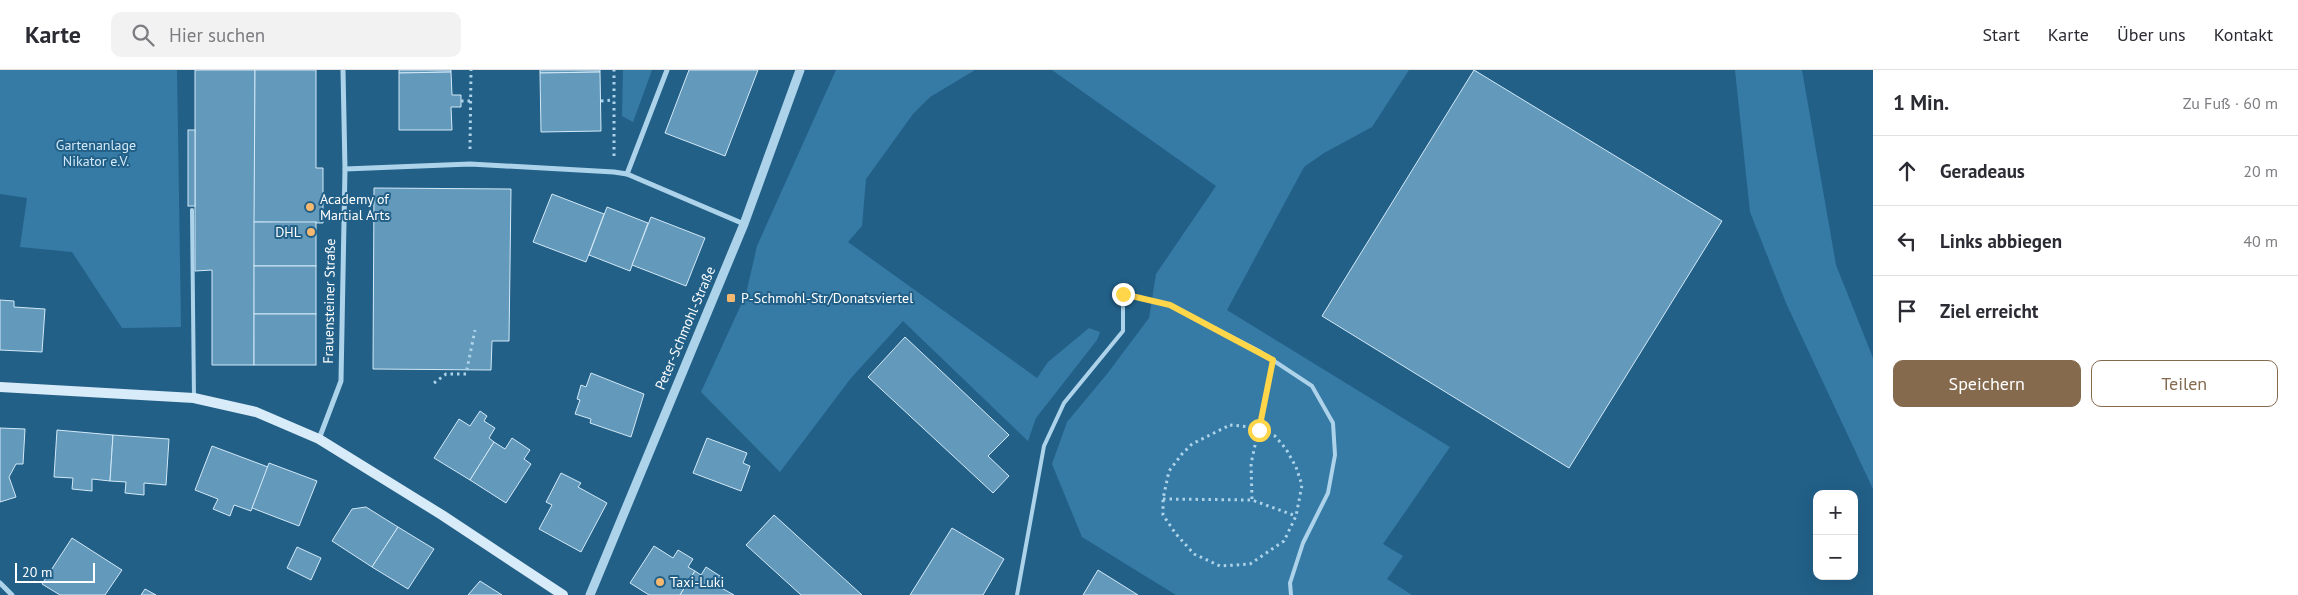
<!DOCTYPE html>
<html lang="de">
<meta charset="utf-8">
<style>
:root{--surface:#fff;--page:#f2f2f3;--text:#2b2b33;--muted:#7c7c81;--line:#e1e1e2;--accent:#866a4e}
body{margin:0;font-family:"PT Sans",sans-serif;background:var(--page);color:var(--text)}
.controls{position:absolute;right:15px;bottom:15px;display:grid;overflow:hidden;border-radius:10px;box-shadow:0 5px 20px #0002}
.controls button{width:45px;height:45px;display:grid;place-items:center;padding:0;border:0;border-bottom:1px solid var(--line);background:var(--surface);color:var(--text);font:25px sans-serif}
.scale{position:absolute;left:15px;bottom:12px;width:80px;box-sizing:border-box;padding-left:5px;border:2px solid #fff;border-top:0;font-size:14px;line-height:18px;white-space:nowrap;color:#fff;-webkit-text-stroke:4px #226088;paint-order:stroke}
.stop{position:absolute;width:15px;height:15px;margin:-11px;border:4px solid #ffd54a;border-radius:50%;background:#fff}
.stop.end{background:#ffd54a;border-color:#fff;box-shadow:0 1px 5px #0008}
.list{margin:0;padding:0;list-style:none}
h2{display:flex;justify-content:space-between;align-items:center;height:65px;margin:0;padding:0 20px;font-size:21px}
h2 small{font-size:16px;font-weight:400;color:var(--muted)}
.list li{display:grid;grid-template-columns:32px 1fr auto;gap:15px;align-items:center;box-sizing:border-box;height:70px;padding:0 20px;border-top:1px solid var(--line)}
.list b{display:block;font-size:19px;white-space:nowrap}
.list em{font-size:16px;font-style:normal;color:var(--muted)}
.actions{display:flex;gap:10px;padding:15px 20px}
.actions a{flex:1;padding:11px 0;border:1px solid var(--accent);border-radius:10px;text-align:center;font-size:18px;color:var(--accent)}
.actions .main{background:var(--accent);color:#fff}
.icon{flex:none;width:28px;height:28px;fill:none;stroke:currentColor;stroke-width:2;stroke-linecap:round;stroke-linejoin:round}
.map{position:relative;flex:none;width:1873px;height:525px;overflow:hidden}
header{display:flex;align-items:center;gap:30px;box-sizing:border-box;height:70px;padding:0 25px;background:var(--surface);border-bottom:1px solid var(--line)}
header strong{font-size:24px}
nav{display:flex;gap:28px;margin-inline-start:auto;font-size:18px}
.search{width:350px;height:45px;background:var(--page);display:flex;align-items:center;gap:12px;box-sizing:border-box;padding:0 18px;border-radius:10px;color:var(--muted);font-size:19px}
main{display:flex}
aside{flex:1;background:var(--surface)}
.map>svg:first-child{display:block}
</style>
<header>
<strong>Karte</strong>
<div class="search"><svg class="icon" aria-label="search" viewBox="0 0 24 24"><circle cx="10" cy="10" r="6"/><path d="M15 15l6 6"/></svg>Hier suchen</div>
<nav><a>Start</a><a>Karte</a><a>Über uns</a><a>Kontakt</a></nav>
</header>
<main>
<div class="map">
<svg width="1873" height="525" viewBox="0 0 1873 525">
<rect width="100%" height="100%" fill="#226088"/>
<g fill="#367ba5">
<path d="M0 0H177L181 257 122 258 72 182 20 177 27 128 0 124Z"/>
<path d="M623 0H652L633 52 622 46Z"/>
<path d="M836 0H975L930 27 913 44 866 109 862 156 848 172 1037 308 1048 292 1089 258 1100 262 1097 270 1036 348 1028 371 903 251 851 308 780 402 701 322 746 224 757 176Z"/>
<path d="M1052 0H1409L1372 57 1324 83 1304 97 1227 240 1450 377 1383 474 1403 486 1387 509 1412 525H1176L1082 467 1052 394 1067 352 1107 304 1149 248 1156 204 1216 116Z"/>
<path d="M1735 0H1802L1836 195 1873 288V419L1786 233 1750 142Z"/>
</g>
<g fill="#6399bb" stroke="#d2e9f7">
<path d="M195 0H255L254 295H212V200L195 201Z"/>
<path d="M255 0H316V98H323V153L254 152Z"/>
<path d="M399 0H451V2L399 3Z"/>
<path d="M540 0H600V2L540 3Z"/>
<path d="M689 0H758L725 86 665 63Z"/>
<path d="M1474 0 1722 151 1569 398 1322 246Z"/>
<path d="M451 2 452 25H461V37H451L452 60H399V3Z"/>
<path d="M600 2 601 61 541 62 540 3Z"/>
<rect x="188" y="60" width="7" height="76"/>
<path d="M374 118 511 119 509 271H492L491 300 373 299Z"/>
<path d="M552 124 604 144 586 192 533 172Z"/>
<path d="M607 137 648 153 630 201 589 185Z"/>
<path d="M651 147 705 168 686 216 632 195Z"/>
<rect x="254" y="152" width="62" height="44"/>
<rect x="254" y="196" width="62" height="48"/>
<path d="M0 230 14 231V237L45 239 42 282 0 280Z"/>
<rect x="254" y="244" width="62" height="51"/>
<path d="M905 267 1009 365 988 386 1009 406 993 423 868 307Z"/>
<path d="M591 303 644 324 631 367 590 353 591 349 575 344 580 330 577 329 581 315 586 317Z"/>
<path d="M480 341 487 346 484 351 495 358 489 368 494 372 470 410 434 388 459 349 470 356Z"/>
<path d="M0 358 25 359 23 394H16L9 407 16 427 0 432Z"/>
<path d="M57 360 113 365 110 411 92 409V421L72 419 73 408 54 407Z"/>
<path d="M113 365 169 369 166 415 144 413V425L125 423 126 412 110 411Z"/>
<path d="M512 368 530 380 524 389 531 394 506 433 470 410 494 372 505 379Z"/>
<path d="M707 368 747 383 743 393 750 396 741 421 693 403Z"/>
<path d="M212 376 268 397 251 441 234 435 230 446 213 439 218 429 195 420Z"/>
<path d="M269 393 317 411 299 456 252 438Z"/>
<path d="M561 403 581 413 578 417 607 433 581 482 539 459 552 435 546 432Z"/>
<path d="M366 437 398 457 372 497 332 471 352 439Z"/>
<path d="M774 445 862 525H801L746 475Z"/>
<path d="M398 457 434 479 408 519 372 497Z"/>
<path d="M952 458 1004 489 983 525H910Z"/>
<path d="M72 468 122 500 105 525H60L42 514Z"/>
<path d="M654 476 673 488 678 480 693 489 688 497 695 501 680 525H649L630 513Z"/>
<path d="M297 477 321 488 311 510 287 498Z"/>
<path d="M706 497 723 508 718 516 734 525H680L695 501 701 505Z"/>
<path d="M1098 500 1138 525H1083Z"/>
<path d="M480 511 502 525H468Z"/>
<path d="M145 519 156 525H141Z"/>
</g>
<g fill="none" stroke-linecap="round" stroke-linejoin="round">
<g stroke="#add3ea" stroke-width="3" stroke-dasharray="2.5 4" stroke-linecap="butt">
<path d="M461 31H471"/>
<path d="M601 31 614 30"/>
<path d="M470 79 471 0"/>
<path d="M614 86V0"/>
<path d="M434 313 446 304H466L475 260"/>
<path d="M1230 355 1251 357 1275 366 1286 379 1296 397 1302 415 1296 446 1284 471 1250 494 1220 496 1194 484 1176 464 1163 445V429L1169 401 1182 384 1192 374Z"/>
<path d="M1163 429 1252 430 1296 446"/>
<path d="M1252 429 1251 394 1270 305"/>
</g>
<g stroke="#add3ea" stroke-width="4">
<path d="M192 140 194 328"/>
<path d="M1017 525 1044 376 1064 333 1123 261V224L1170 235 1259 281 1312 316 1333 353 1335 385 1328 423 1303 473 1290 513 1291 525"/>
</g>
<g stroke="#add3ea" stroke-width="5">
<path d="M345 99 470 94 614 102 627 104 744 154"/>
<path d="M627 104 667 0"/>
<path d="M319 369 341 311 345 99 343 0"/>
<path d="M0 513 12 525"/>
</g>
<path stroke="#add3ea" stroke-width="9" d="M590 525 744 154 800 0"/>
<path stroke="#d8ebf8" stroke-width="10" d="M0 317 194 328 256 342 319 369 442 445 563 525"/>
</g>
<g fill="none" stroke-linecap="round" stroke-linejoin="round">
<path stroke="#ffd54a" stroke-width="6" d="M1123 224 1170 235 1273 290 1259 360"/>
</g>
<g fill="#f6b86f" stroke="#226088" stroke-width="2">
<circle cx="310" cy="137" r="5"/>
<circle cx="311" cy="162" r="5"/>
<rect x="726" y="223" width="10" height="10" rx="2.5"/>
<circle cx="660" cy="512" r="5"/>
</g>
<g text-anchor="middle" stroke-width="4" stroke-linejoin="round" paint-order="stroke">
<g font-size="14" fill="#d2e9f7" stroke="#226088">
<text x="96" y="80">Gartenanlage<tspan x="96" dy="16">Nikator e.V.</tspan></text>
</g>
<g font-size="14" fill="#fff" stroke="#226088" text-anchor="start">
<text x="320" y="134">Academy of<tspan x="320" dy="16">Martial Arts</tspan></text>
<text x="301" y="167" text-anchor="end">DHL</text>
<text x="741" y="233">P-Schmohl-Str/Donatsviertel</text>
<text x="670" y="517">Taxi-Luki</text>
</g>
<g font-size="14" fill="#fff" stroke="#226088">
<text transform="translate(329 231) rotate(-89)" y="5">Frauensteiner Straße</text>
<text transform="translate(685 258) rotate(-67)" y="5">Peter-Schmohl-Straße</text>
</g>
</g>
</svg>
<div class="controls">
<button>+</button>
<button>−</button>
</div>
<div class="scale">20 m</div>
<div class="stop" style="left:1259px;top:360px"></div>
<div class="stop end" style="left:1123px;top:224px"></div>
</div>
<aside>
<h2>1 Min.<small>Zu Fuß · 60 m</small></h2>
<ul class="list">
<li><svg class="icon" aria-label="ahead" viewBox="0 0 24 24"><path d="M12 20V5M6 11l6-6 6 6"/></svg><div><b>Geradeaus</b></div><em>20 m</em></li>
<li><svg class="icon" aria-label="left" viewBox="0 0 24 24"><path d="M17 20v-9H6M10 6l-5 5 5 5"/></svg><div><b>Links abbiegen</b></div><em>40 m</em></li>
<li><svg class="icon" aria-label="arrive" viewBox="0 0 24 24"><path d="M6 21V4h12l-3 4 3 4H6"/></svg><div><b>Ziel erreicht</b></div></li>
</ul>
<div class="actions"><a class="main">Speichern</a><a>Teilen</a></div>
</aside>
</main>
